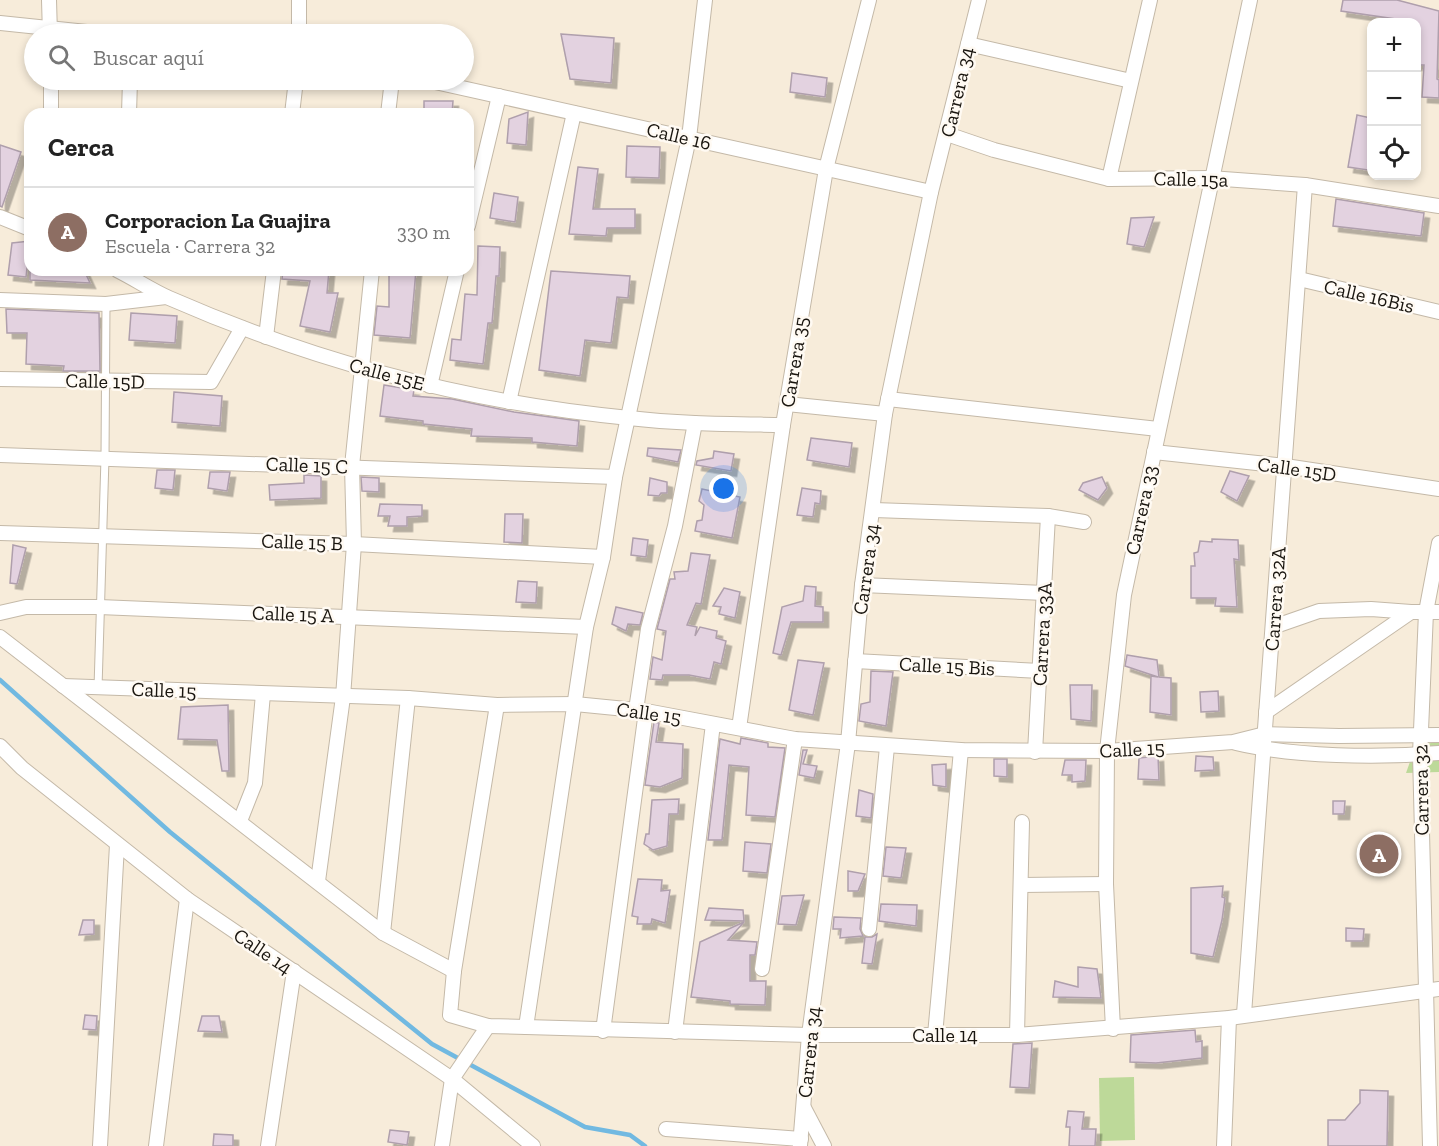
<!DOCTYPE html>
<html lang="es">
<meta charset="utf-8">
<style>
:root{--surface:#fff;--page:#f2f2f2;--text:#222;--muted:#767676;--line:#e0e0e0;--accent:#111827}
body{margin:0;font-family:"Zilla Slab",serif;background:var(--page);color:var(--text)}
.controls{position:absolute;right:18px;top:18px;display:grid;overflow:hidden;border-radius:12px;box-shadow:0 3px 9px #0003}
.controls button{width:54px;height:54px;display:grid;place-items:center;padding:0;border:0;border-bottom:2px solid var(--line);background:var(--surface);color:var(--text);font:30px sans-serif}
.you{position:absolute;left:724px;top:489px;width:21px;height:21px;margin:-15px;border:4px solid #fff;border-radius:50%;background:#1a73e8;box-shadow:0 0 0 9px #1a73e833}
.badge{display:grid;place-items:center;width:39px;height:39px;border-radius:50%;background:var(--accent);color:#fff;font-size:20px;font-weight:700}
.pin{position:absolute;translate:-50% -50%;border:3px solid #fff;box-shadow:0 2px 6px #0006}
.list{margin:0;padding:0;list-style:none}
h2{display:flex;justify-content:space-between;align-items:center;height:78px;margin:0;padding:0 24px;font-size:26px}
h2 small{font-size:20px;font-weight:400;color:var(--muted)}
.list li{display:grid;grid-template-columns:39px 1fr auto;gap:18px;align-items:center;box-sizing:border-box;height:90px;padding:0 24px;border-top:2px solid var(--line)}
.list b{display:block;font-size:22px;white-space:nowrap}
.list p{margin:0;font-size:20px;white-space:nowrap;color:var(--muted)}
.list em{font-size:20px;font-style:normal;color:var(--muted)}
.icon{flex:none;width:33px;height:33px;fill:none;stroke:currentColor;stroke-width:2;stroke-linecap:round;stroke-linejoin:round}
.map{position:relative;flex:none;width:1439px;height:1146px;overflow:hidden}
.search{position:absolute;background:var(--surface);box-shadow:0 3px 9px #0003;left:24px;top:24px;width:450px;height:66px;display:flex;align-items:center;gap:15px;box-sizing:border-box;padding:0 21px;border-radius:33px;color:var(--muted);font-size:22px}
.panel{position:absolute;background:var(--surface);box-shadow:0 3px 9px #0003;left:24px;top:108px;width:450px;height:168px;border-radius:18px}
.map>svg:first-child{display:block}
</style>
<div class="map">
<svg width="1439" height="1146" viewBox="0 0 1439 1146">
<defs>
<filter id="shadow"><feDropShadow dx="5.5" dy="5.5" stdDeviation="0" flood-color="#0004"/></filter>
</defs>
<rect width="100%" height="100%" fill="#f7ecda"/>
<g fill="#bdd999">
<path d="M1439 742V772L1406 773 1416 745Z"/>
<path d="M1134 1077 1135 1140 1100 1141 1099 1078Z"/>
</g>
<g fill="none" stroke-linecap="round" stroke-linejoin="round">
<path stroke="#71b9e1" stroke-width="4.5" d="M0 680 170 832 432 1044 585 1127 630 1135 645 1146"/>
</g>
<g fill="#e3d2e0" stroke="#af9fac" stroke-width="1.5" filter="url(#shadow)">
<path d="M1343 0H1397L1439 11 1437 79 1439 80V98L1422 97 1424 65H1416V22L1341 11Z"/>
<path d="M561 34 614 38 611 83 570 79Z"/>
<path d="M792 73 827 78 825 97 790 92Z"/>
<path d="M424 101H453L452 114H424Z"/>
<path d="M528 112 526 145 507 143 509 119Z"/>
<path d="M1357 115 1371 118V165H1369L1368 170 1348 167Z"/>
<path d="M0 145 21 152 2 207 0 206Z"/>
<path d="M627 146 660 147 659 178 626 177Z"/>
<path d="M578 167 598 169 593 209H635V228H607L606 236 569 234Z"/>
<path d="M494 193 518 197 515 222 490 218Z"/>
<path d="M1336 199 1424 213 1421 236 1333 226Z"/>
<path d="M1154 217 1144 247 1127 244 1131 218Z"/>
<path d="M30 241 26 277 8 275 12 243Z"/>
<path d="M478 246 500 247 499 276H496L492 323H488L483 364 450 360 452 339 461 340 465 294 477 295Z"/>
<path d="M30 270H84L90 283 30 280Z"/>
<path d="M283 270H329L327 293H338L330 332 300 326 310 281 282 279Z"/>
<path d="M389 270H416L410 338 374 335 377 306 389 307Z"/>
<path d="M551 271 630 276 628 298 617 297 611 343 585 340 580 376 539 370Z"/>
<path d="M6 309 99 313 100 371H63L64 366 26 364 27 333H7Z"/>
<path d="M131 313 177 316 175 343 129 340Z"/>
<path d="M384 385 414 390 413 396 452 399 514 412 579 421 577 446 532 442V438L471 436 472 429 423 424V421L380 416Z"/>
<path d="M174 392 222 396 220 426 172 422Z"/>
<path d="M811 438 852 443 849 467 807 460Z"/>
<path d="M648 448 681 450 678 462 647 456Z"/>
<path d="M714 451 734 454 731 471 696 465 697 461 713 458Z"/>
<path d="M157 470H175L173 490 155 488Z"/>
<path d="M1230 471 1249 476 1237 501 1221 492Z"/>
<path d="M210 472H230L227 491 208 488Z"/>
<path d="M304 475 321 476V498L270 500 269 485 304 483Z"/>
<path d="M361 477 379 478V492L362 491Z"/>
<path d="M1102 477 1107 488 1098 500 1079 490 1083 483Z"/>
<path d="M650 478 667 482V493H661L659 496 648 495Z"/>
<path d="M802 488 821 491 820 504 815 503 813 517 797 515Z"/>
<path d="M702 489 740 497 732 538 695 531 697 521 702 520 704 505 699 501Z"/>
<path d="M380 504 422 505V516L407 517V526H388L390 516H378Z"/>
<path d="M505 514H523L522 543 504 542Z"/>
<path d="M633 538 648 540 646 557 631 555Z"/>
<path d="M1212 539 1238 540 1239 560 1234 559 1237 607 1215 606 1216 598H1191V566H1195L1194 553 1198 552 1200 541 1212 542Z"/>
<path d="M13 545 26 548 17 584 10 583Z"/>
<path d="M691 553 710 555 701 604 696 603 687 625 697 627 695 636 700 627 717 631 716 638 726 641 721 664 714 662 710 679 689 675H663L662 680 650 679 653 657 662 660 666 631 657 629 670 579H675L674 572 688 571Z"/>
<path d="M518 581 537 582 536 603 516 602Z"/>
<path d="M805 586 816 587 815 606 823 607V622H791L781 655 773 653 782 607 803 601Z"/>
<path d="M724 588 740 592 735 618 719 614 721 607 713 606Z"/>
<path d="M616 607 643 613 640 625 628 624 626 631 612 624Z"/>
<path d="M1127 655 1157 660 1159 677 1171 678V715L1150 712 1151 676 1158 677 1125 666Z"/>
<path d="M798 660 824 663 813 715 789 710Z"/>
<path d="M871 671 893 672 886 726 859 721 861 704 870 702Z"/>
<path d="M1070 685H1092L1091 721 1071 719Z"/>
<path d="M1218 691 1219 711 1201 712 1200 692Z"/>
<path d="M228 705 229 771H222L217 740 178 739 181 707Z"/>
<path d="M654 722 659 723 656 742 683 744 682 778 660 787 645 785Z"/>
<path d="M741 738 768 743V747L785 748 775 817 746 815 749 767 729 765 722 840H708L720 739 740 744Z"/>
<path d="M803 750H807L803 764 817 766 814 778 799 775Z"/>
<path d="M1158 756 1159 780 1138 779 1139 758Z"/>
<path d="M1196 756 1213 757 1214 770 1195 771Z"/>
<path d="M994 759H1007V777L994 776Z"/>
<path d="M1065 760H1086L1085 781 1072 782V775H1062Z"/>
<path d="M946 764V787L933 785 932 765Z"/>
<path d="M859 790 873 794 871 818 856 816Z"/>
<path d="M679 799 678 814H669L667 846 653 850 644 844 646 834H649L652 800Z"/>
<path d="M1333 801H1345L1344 814H1333Z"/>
<path d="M745 842 771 844 767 873 743 871Z"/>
<path d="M886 847 906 848 901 878 883 876Z"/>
<path d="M848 871 865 874 858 891H848Z"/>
<path d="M638 879 662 880 661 891 670 890 665 923 652 919 651 924H637L638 917 632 916Z"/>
<path d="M1223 886 1222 897 1225 898 1222 920 1213 957 1191 953V888Z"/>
<path d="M804 895 796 925 778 924 782 896Z"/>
<path d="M881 904 917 905 916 926 879 921Z"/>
<path d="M709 908 743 910 744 921 705 920Z"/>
<path d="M834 917 861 918 860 929 863 936 840 938 841 929H833Z"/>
<path d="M83 920H94V934L79 935Z"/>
<path d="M744 922 728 940 757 942 755 955H750V981H766L765 1005 730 1004V1001L691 997 700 942Z"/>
<path d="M1346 928 1364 929 1363 941H1346Z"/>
<path d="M877 934 872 964 862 963 865 937H872Z"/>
<path d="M1078 967 1097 969 1101 998 1053 997 1055 981 1078 987Z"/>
<path d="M85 1015 97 1016 96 1030 83 1029Z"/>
<path d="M202 1016H219L222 1032 198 1031Z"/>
<path d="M1195 1030 1196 1042 1202 1041V1058L1156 1063 1130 1062 1131 1035Z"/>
<path d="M1032 1043 1029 1088 1010 1087 1013 1044Z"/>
<path d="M1360 1090 1388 1091 1387 1146H1328V1120H1345L1360 1103Z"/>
<path d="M1068 1111 1084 1112 1082 1129H1096L1095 1146H1069L1070 1127H1066Z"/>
<path d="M390 1130 409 1132 407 1145 388 1142Z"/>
<path d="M214 1134 233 1135V1146H213Z"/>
</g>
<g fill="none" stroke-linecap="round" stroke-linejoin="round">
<g stroke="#c4b9a8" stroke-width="9">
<path id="service" d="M98 688 105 458 106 304"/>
</g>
<g stroke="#c4b9a8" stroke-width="16">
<g id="minor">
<path d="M49 0 50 34"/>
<path d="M299 0V34"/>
<path d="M0 23 106 34"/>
<path d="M968 44 1131 81"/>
<path d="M51 80V114"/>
<path d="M426 80 931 192"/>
<path d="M129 114 130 80"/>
<path d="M292 114 296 80"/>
<path d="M388 114 392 80"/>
<path d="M947 134 994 150 1109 179 1210 178 1305 185 1439 206"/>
<path d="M1109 179 1150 0"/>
<path d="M0 217 30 229"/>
<path d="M468 226 499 96"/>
<path d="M117 270C135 279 151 290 169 298 315 362 471 403 629 418 680 424 732 424 783 425"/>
<path d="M1299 279 1439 312"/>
<path d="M0 300 106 304 166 297"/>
<path d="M266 337 274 270"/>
<path d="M0 379 211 382 242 328"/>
<path d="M430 386 457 270"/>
<path d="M888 399 1158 429"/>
<path d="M509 402 574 113"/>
<path d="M787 404 885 414"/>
<path d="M1154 452 1285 466 1439 489"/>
<path d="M0 455 615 477"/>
<path d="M874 510 1048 516 1084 522"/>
<path d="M0 533 354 544 603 557"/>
<path d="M862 585 1044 593"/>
<path d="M0 613 26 607H99L586 627"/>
<path d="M1273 627 1319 611 1371 609 1411 612"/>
<path d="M0 637 383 933 454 971"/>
<path d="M855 661 1040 671"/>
<path d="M63 686 408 698 497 705 575 704 646 711 795 739 961 750 1107 751 1233 742 1265 734 1339 736 1439 735"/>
<path d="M497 705 454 971 450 1015 488 1026 809 1035H1017L1229 1018 1439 989"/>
<path d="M636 710 648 629 675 526 695 423"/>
<path d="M1266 712 1411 612H1439"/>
<path d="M739 728 783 425 826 169 869 0"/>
<path d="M1236 743C1294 757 1379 758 1439 753"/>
<path d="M0 746 22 768 187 899 452 1079 533 1146"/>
<path d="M1035 752 1048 516"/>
<path d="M240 821 255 783 263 694"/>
<path d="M318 881 343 697 354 544 352 466 372 270"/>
<path d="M1022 885 1106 884"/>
<path d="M869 929 887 747"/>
<path d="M383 933 408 698"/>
<path d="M762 969 795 739"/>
<path d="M1244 1014 1305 185"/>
<path d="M526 1027 586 627 603 557 615 477 689 138 705 0"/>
<path d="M1113 1029 1106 884 1107 751 1124 595 1250 0"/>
<path d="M603 1031 646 711"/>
<path d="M675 1032 713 724"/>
<path d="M935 1035 961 750"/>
<path d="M1017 1035 1022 822"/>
<path d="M804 1108 824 1146"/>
<path d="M666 1129 801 1139"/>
<path d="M100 1146 117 845"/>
<path d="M156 1146 187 899"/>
<path d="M268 1146 294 971"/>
<path d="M442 1146 452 1079 488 1026"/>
<path d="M800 1146 809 1035 848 743 862 585 885 414 931 192 979 0"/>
<path d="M1224 1146 1229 1018"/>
<path d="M1430 1146 1420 754 1426 612 1439 543"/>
</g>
</g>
<use href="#service" stroke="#fff" stroke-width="7"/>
<use href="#minor" stroke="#fff" stroke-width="14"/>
</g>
<g text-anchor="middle" stroke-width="5" stroke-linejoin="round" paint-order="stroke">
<g font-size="20" fill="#19150f" stroke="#fffaf3">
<text transform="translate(957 92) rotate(-77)" y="7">Carrera 34</text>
<text transform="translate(679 136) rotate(13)" y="7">Calle 16</text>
<text transform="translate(1191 179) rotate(1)" y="7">Calle 15a</text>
<text transform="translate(1369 296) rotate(13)" y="7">Calle 16Bis</text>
<text transform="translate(794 362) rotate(-81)" y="7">Carrera 35</text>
<text transform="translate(387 374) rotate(15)" y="7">Calle 15E</text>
<text transform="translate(105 381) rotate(1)" y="7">Calle 15D</text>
<text transform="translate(307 465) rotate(2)" y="7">Calle 15 C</text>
<text transform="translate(1297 469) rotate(8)" y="7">Calle 15D</text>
<text transform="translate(1141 510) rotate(-78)" y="7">Carrera 33</text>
<text transform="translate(302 542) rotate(2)" y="7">Calle 15 B</text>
<text transform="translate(866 569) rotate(-82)" y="7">Carrera 34</text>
<text transform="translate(1275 599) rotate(-86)" y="7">Carrera 32A</text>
<text transform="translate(293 614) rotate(2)" y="7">Calle 15 A</text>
<text transform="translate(1042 634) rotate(-87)" y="7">Carrera 33A</text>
<text transform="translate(947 666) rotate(3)" y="7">Calle 15 Bis</text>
<text transform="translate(164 690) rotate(2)" y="7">Calle 15</text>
<text transform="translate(649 713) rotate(8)" y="7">Calle 15</text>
<text transform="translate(1132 749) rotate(-3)" y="7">Calle 15</text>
<text transform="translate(1421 790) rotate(-91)" y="7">Carrera 32</text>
<text transform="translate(263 951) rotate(34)" y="7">Calle 14</text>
<text x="945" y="1042">Calle 14</text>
<text transform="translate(809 1052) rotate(-84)" y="7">Carrera 34</text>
</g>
</g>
</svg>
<div class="controls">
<button>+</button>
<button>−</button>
<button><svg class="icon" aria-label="locate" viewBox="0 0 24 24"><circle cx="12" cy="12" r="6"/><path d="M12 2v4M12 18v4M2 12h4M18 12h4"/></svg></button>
</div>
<div class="you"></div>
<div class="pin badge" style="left:1379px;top:854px;background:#8d6e63">A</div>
<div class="search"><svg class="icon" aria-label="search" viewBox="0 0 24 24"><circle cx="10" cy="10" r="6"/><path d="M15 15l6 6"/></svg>Buscar aquí</div>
<section class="panel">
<h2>Cerca<small></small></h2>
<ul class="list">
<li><span class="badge" style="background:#8d6e63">A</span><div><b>Corporacion La Guajira</b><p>Escuela · Carrera 32</p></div><em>330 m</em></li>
</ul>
</section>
</div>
